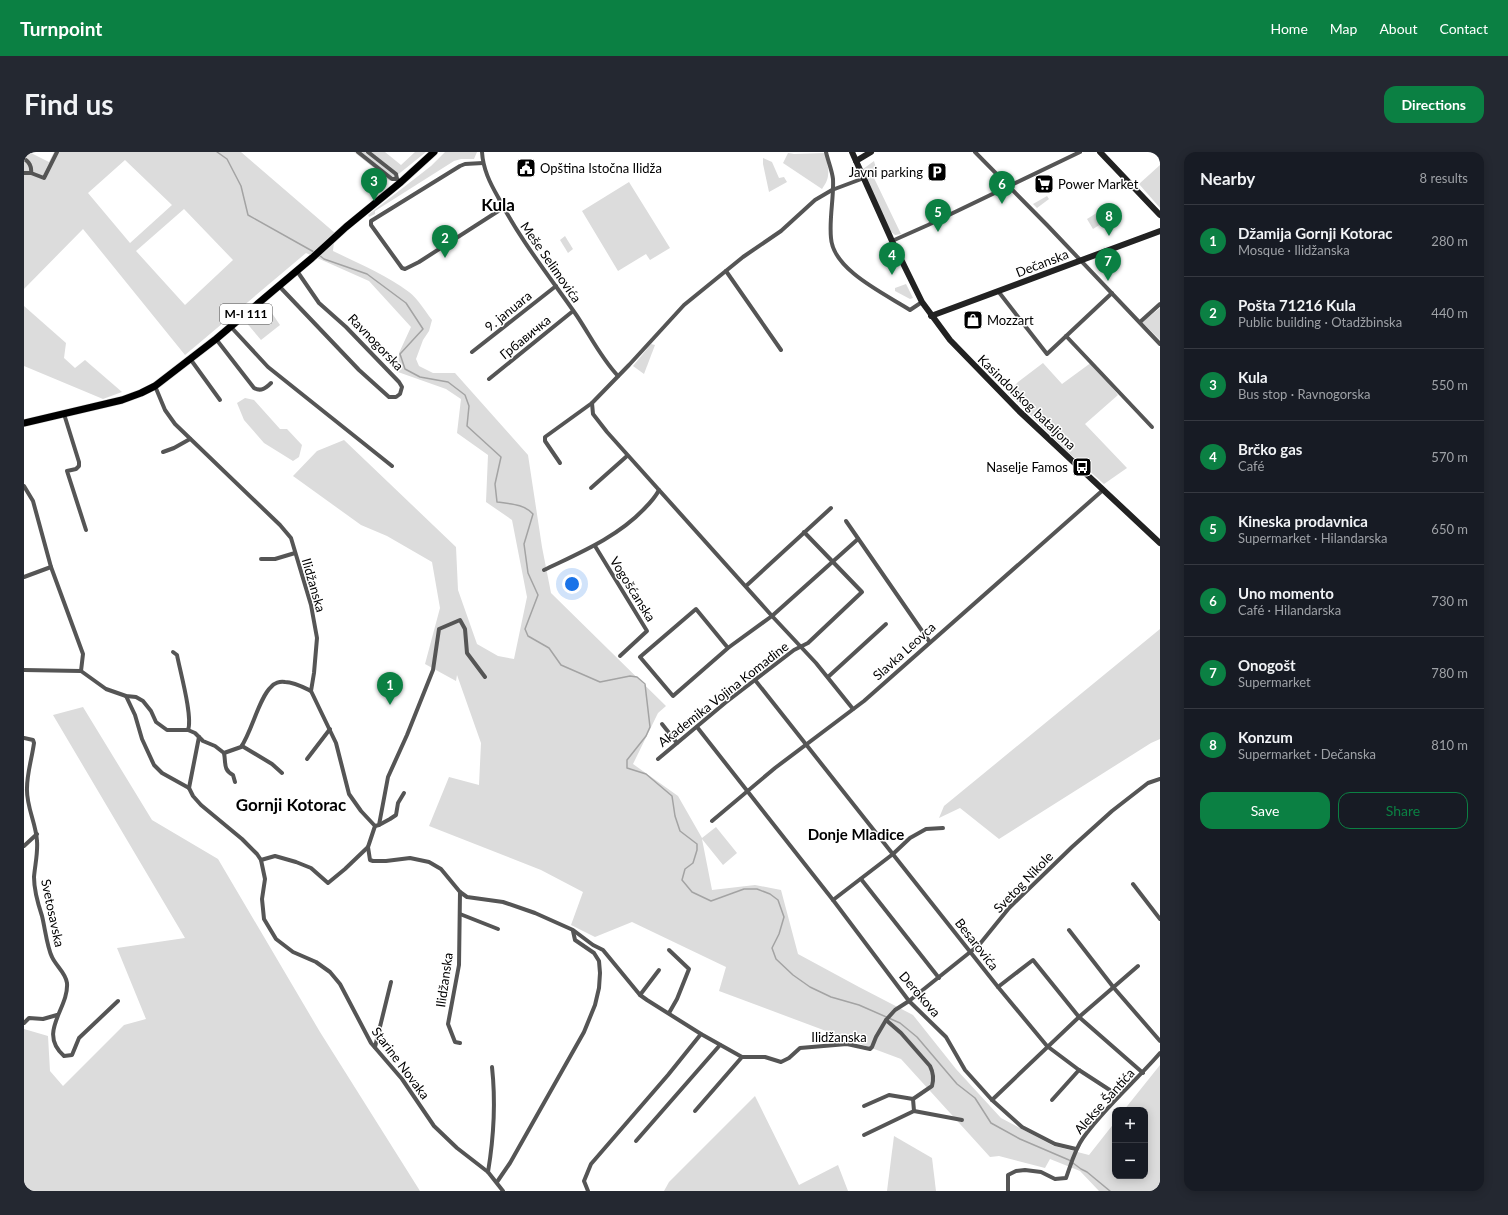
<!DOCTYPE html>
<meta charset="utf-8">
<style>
:root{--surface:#171b24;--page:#242831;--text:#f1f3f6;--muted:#9ea1a6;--line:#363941;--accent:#0b8043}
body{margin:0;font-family:Lato,sans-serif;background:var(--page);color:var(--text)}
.controls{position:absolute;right:12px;bottom:12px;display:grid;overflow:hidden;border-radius:8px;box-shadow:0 2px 10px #0003}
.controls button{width:36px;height:36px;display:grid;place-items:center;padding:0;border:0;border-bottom:1px solid var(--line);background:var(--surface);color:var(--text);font:20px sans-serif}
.you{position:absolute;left:548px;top:432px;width:14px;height:14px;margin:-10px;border:3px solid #fff;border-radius:50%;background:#1a73e8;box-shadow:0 0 0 6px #1a73e833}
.badge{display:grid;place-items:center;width:26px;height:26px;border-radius:50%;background:var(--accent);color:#fff;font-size:13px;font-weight:700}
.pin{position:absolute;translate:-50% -33px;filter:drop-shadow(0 1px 2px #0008)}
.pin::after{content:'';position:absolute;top:21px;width:14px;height:12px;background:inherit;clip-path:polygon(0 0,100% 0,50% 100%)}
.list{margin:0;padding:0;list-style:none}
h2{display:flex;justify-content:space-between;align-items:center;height:52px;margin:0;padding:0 16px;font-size:17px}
h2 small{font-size:13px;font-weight:400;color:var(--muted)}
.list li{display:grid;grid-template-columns:26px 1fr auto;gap:12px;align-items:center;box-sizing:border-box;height:72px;padding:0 16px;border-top:1px solid var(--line)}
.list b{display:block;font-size:15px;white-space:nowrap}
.list p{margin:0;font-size:13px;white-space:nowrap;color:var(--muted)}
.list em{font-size:13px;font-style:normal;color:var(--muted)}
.actions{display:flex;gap:8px;padding:12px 16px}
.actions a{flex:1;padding:9px 0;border:1px solid var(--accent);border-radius:12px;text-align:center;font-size:14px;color:var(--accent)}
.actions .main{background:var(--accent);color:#fff}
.map{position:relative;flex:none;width:1136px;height:1039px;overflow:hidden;border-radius:12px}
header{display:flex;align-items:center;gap:24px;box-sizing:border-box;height:56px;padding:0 20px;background:var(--accent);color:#fff}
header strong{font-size:19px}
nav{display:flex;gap:22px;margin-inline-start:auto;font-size:14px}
.intro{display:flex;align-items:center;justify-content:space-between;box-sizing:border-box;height:96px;padding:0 24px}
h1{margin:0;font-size:28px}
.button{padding:10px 18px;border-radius:12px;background:var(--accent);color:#fff;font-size:14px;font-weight:700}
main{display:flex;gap:24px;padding:0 24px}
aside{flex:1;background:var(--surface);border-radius:12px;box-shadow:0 2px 10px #0003}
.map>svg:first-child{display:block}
</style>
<header>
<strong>Turnpoint</strong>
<nav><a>Home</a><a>Map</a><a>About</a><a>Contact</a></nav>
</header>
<div class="intro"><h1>Find us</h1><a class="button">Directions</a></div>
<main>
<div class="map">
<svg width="1136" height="1039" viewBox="0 0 1136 1039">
<rect width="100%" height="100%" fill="#fff"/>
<g fill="#dcdcdc" fill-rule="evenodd">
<path d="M0 0H5L25 10 30 0H217L311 81 309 99C334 111 362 123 385 140 394 147 401 159 408 168L405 179 399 188 392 207 395 214 409 221H431L504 303 518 395 527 441 642 554 634 561 609 612 654 644 678 686 692 675 713 701 699 713 678 687 688 738 731 733 757 738 774 802 835 835 889 863 932 917 977 966 1030 994 1065 1003 1091 970V1024H1121V958H1100L1136 913V1039H1075L1056 1019 1026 1007 1021 1016 975 1004 966 1005 877 907 695 839 702 815 608 770 571 785 547 773 559 740 517 718 405 674 425 625 455 633 457 591 433 523 432 529 401 512 416 456 408 410 363 384 337 373 269 324 293 299 320 288 432 395 434 438 453 492 474 504 490 507 503 445 488 368 462 350 464 303 433 281 437 247 422 237 374 220 375 201 387 175 345 129 282 101 161 203 59 77 0 137ZM101 8 148 53 106 91 64 41ZM160 57 209 108 161 153 112 99Z"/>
<path d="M330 0H361L377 13 391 0H402L366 29Z"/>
<path d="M421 0H453L450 7H437L430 9 351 59V62L345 65 344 63 407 14Z"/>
<path d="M764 1 770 2 801 1C804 16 808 24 798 37L759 11Z"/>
<path d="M739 6 748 10 755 26 760 25 763 30 745 40 739 12Z"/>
<path d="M850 9 854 23 850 26 877 82 871 83 866 79 840 23 839 17Z"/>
<path d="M1136 13V56L1115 32Z"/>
<path d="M605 30 646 96 626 108 622 102 594 119 558 59Z"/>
<path d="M1023 44 1025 47 1013 56 1009 52Z"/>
<path d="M1079 57 1085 67 1069 77 1063 67Z"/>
<path d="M541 84 549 97 544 101 536 88Z"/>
<path d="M882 132 889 146 886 147 871 139V136Z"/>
<path d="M241 151 256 173 237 188 221 169Z"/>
<path d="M0 154 42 191 40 206 51 216 61 208 98 240 79 247 0 214Z"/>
<path d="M1136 156V188L1118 170Z"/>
<path d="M627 192 631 193 620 222 609 214Z"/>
<path d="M1068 210 1094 243 1061 272 1103 316 1080 332 1045 301 984 241 994 230 1019 211 1038 232Z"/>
<path d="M221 246 230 248 256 277H263L278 293 275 305 269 309 240 291 220 268 213 251Z"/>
<path d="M1136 477V587L1127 591 975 687 936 656 915 666 920 654Z"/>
<path d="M59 555 128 668 194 707 296 880 396 1039H0V877L24 884 26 919 39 934 100 873 122 867 93 796 161 786 29 563Z"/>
<path d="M731 944 775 1033 814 1013 824 1039H640L645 1030Z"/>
<path d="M870 984 908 1006 912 1039H863Z"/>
</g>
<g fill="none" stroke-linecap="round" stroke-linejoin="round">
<g stroke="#a3a3a3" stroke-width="1.5">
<path d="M193 0 203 7 217 34 224 63 290 100"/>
<path d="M295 103 300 107 343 122 382 151 399 177 376 202 381 217 396 225 424 230 441 243 445 254 443 274 477 305 471 332 473 350C487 352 500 352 509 362L500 392 504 421 514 443 501 477 504 484 525 496 537 513 576 530 606 524 613 525 621 532 626 575 622 584 603 608V616L622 622 648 644 651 664 656 679 673 692V698L669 711 661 717 658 728 668 740 687 749 720 737H733L746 742 754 748 760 765 755 782 748 796 752 807 769 823 786 835 807 845 835 853 876 871 893 885 933 932 951 946 967 971 996 987 1045 1008 1057 1017 1063 1020 1086 1039"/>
</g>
<g stroke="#dbdbdb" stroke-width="8">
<path id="primary" d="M0 271 98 248 117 241 131 234 192 187 288 106 322 75 377 30 410 0"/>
</g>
<g stroke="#555" stroke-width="4">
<path d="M334 0 368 27H373L377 30"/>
<path d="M344 0 372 22 373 27"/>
<path d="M458 0C459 17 466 31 474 45 496 88 526 125 553 164 567 185 577 206 594 224"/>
<path d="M802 0C804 9 808 18 809 27 810 46 805 66 807 86 809 118 861 142 886 158L898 150"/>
<path d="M951 0 1023 73 1136 192"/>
<path d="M0 7C5 9 8 15 7 21H0"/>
<path d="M459 11 441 12 436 14 347 69V73L378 116 381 117 395 110 479 56"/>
<path d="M7 21 20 26 33 0"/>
<path d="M868 89 904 73 1056 0"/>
<path d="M702 119 757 198"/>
<path d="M255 134 335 218 365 245H372L376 242 378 235 375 230 322 175 295 151 273 119"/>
<path d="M974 139 1023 202 1088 141"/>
<path d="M1116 170 1136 152"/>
<path d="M207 175 244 215 368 314"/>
<path d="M1042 184 1128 275"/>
<path d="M192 187 230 236C237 240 242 236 247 231"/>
<path d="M448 200 532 134"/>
<path d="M167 208 196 248"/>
<path d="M465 227 549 159"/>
<path d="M131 234 141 258 151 272 256 373 267 386 287 453 293 486 290 521 287 539 312 591 325 642 337 659 351 674 344 695 346 708 349 709H362L386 706 405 710 417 717 436 740 443 745 479 750 511 761 549 778 569 793 579 798 616 843 623 848 677 882 718 905H741L757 910 765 906 776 896 823 892 846 897 848 895 852 885 862 868 871 858 885 849 955 793 985 756 1048 695 1088 659 1124 631 1136 627"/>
<path d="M40 262 55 310V314L52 317 43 319 62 378"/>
<path d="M139 300 150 296 166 287"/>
<path d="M536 311 521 289V285L568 251"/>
<path d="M0 334 9 349 27 415 59 502 57 519"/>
<path d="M567 336 603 304"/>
<path d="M822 369 905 489"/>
<path d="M571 394 623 479 596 504"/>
<path d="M237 407H251L271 401"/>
<path d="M520 418C555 401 592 386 620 357 626 351 631 346 635 338"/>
<path d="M0 425 27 415"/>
<path d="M722 434 807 356"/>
<path d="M704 496 672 457 616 505 649 544 704 496 708 493 748 464 834 387"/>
<path d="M149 500 153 503C156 519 169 565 164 578"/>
<path d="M0 518 57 519"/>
<path d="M57 519 82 537 102 544 112 545 119 549 127 559 132 570 143 578H164L171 581 179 589 191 594 200 601 217 595C228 579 235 546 247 535 250 531 256 529 261 530 270 530 279 535 287 539"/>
<path d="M804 525 862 472"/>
<path d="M731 528 974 835 1023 894 1055 918 1095 944"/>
<path d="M102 544 111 563 118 587 130 613 138 621 165 636 169 644 177 653 218 687 233 702 237 708 241 727 238 747 240 767 252 787 269 800 292 810 306 820 316 832 347 891 378 927 410 974 433 996 464 1020 479 1039"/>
<path d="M829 557 792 511 748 464 583 280 569 262 568 251 605 213 660 153 719 105 757 79 791 48 808 38 840 26"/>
<path d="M638 572 653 591"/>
<path d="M673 575 809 748 885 849 922 885 941 918 968 948 998 975 1031 992 1052 997"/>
<path d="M0 586 9 588 10 591C8 606 3 621 3 636 2 654 12 671 13 689 14 701 11 713 10 725 10 738 14 752 18 764 21 776 23 795 28 805 32 814 42 821 43 831 45 857 13 880 40 904L48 903 55 886 94 849"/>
<path d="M218 594 248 612 258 621"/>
<path d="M200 601C202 611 199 618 209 623L211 630"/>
<path d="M283 607 306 577"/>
<path d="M634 607 701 551 770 498 784 491 838 440 780 380"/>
<path d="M165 636 175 585"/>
<path d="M688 669 751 616 840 549 1079 338"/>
<path d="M355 673 366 667 372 663 374 651 380 641"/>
<path d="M351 674 355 673 364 625 383 583 409 518 415 477 436 468 441 477 443 501 461 525"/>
<path d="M0 694 13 682"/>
<path d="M237 708 251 704 272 710 287 716 304 731 321 717 344 695"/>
<path d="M837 727 915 826"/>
<path d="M1109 732 1136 767"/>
<path d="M436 740 435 813 424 872 431 890 436 891"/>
<path d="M809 748 869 702 886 686 902 677 919 676"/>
<path d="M436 762 474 777"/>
<path d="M1045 778 1090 836 1136 889"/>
<path d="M974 835 1009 808 1055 865 1119 921"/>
<path d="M616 843 635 818"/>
<path d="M645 861 653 847 665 817 645 798"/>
<path d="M0 871 5 866 19 867 33 863"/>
<path d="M351 895 367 830"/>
<path d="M889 947 890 959"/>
<path d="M968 948 1055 865 1114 814"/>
<path d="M1028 948 1055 918"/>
<path d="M840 954 865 943 889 947 908 934C910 927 909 920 906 914L877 881 862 868"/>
<path d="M671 959 718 905"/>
<path d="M840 983 890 959 938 968"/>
<path d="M612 989 696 893"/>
<path d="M464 1020C470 984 472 952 468 915"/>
<path d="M473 1030 486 1011 560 880 571 853 575 836 576 821 575 809 570 801 551 788 549 779"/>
<path d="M564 1039 560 1029 567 1012 644 923 677 882"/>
<path d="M984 1039V1023L992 1019 1001 1018 1017 1020 1031 1027 1042 1026C1047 1012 1051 997 1059 986 1081 955 1111 930 1136 901"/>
</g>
<g stroke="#222" stroke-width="6">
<path d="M828 0 868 89 898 150 926 188 995 259 1136 391"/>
<path d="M1076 0 1136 63"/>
<path d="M832 9 847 0"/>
<path d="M907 164 1136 79"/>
</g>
<use href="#primary" stroke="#000" stroke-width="7"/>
</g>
<defs>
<g id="civic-square" transform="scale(1)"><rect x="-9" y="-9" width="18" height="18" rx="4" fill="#000" stroke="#fff"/><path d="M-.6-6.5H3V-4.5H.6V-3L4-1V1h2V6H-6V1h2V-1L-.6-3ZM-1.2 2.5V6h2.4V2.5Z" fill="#fff"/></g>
<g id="parking-square" transform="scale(1)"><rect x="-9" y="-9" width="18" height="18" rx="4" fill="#000" stroke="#fff"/><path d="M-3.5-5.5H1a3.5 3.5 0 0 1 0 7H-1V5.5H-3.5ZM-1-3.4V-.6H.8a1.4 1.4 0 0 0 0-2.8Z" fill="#fff"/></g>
<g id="supermarket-square" transform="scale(1)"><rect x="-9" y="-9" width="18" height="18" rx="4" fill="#000" stroke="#fff"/><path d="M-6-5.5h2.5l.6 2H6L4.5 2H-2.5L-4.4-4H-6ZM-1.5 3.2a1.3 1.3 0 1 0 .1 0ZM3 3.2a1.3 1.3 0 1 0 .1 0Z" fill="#fff"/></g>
<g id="shop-square" transform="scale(1)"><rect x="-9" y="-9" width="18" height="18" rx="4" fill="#000" stroke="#fff"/><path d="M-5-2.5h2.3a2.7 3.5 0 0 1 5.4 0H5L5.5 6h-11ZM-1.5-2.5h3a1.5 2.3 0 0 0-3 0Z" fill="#fff"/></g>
<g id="bus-square" transform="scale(1)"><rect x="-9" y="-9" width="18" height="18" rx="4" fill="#000" stroke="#fff"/><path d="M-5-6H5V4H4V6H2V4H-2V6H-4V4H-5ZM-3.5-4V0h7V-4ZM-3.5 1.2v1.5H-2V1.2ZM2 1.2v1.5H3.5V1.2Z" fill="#fff"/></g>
</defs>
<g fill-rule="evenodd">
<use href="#civic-square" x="502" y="16"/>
<use href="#parking-square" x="913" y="20"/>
<use href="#supermarket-square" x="1020" y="32"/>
<use href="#shop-square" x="949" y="168"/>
<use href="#bus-square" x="1058" y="315"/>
</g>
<g text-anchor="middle" stroke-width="3" stroke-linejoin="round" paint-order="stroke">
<rect fill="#fff" stroke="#4c4c4c" stroke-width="1" x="196" y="152" width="52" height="20" rx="3"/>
<g font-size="12" font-weight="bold" fill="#000">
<text x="222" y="166">M-I 111</text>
</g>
<g font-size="13" fill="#000" stroke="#fff" text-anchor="start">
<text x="516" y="21">Opština Istočna Ilidža</text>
<text x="899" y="25" text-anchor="end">Javni parking</text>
<text x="1034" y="37">Power Market</text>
<text x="963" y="173">Mozzart</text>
<text x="1044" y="320" text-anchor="end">Naselje Famos</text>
</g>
<g font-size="13" fill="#000" stroke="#fff">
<text transform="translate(527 110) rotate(55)" y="5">Meše Selimovića</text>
<text transform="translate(1018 111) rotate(-21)" y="5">Dečanska</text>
<text transform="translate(484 159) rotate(-39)" y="5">9. januara</text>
<text transform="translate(501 185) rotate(-39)" y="5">Грбавичка</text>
<text transform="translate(352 190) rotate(46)" y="5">Ravnogorska</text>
<text transform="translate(1003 250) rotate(44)" y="5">Kasindolskog bataljona</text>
<text transform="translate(290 433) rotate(74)" y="5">Ilidžanska</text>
<text transform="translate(609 437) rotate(58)" y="5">Vogošćanska</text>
<text transform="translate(880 499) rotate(-42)" y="5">Slavka Leovca</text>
<text transform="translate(699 542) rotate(-38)" y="5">Akademika Vojina Komadine</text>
<text transform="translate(999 730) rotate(-46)" y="5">Svetog Nikole</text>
<text transform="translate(29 761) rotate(78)" y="5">Svetosavska</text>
<text transform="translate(953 792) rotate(52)" y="5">Besarovića</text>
<text transform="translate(420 828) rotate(-82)" y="5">Ilidžanska</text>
<text transform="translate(896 842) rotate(49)" y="5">Derokova</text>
<text x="815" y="890">Ilidžanska</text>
<text transform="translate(377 911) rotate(53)" y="5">Starine Novaka</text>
<text transform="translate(1080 949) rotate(-48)" y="5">Alekse Šantića</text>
</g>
<g font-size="15" font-weight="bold" fill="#000" stroke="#fff">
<text x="832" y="688">Donje Mladice</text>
</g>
<g font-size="17" font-weight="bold" fill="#000" stroke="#fff">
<text x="474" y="59">Kula</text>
<text x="267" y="659">Gornji Kotorac</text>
</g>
</g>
</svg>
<div class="controls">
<button>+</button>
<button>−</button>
</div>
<div class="you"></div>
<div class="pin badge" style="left:366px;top:553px">1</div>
<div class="pin badge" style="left:421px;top:106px">2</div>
<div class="pin badge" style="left:350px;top:49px">3</div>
<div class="pin badge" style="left:868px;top:123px">4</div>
<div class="pin badge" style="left:914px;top:80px">5</div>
<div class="pin badge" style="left:978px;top:52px">6</div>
<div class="pin badge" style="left:1084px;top:129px">7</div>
<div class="pin badge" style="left:1085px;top:84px">8</div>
</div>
<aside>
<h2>Nearby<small>8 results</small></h2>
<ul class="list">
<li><span class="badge">1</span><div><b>Džamija Gornji Kotorac</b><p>Mosque · Ilidžanska</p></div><em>280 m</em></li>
<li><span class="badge">2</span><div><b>Pošta 71216 Kula</b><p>Public building · Otadžbinska</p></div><em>440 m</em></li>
<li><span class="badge">3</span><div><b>Kula</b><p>Bus stop · Ravnogorska</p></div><em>550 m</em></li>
<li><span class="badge">4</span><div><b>Brčko gas</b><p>Café</p></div><em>570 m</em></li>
<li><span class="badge">5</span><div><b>Kineska prodavnica</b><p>Supermarket · Hilandarska</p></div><em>650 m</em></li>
<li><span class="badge">6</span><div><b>Uno momento</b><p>Café · Hilandarska</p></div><em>730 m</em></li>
<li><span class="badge">7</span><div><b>Onogošt</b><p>Supermarket</p></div><em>780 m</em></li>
<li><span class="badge">8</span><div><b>Konzum</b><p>Supermarket · Dečanska</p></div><em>810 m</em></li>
</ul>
<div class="actions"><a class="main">Save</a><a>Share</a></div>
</aside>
</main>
